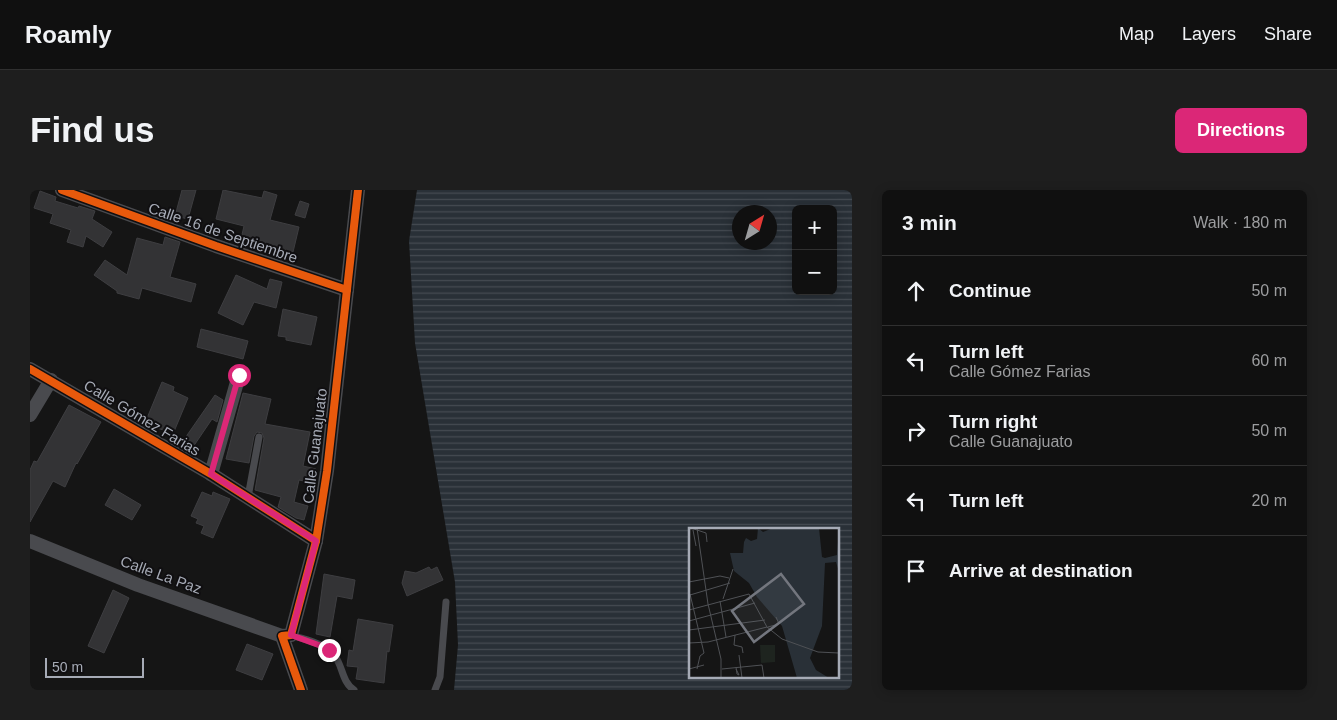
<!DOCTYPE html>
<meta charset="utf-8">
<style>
:root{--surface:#101010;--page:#1e1e1e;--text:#f1f3f6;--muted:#9c9d9f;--line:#303030;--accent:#db2777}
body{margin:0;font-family:Helvetica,sans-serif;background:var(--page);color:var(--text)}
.controls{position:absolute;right:15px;top:15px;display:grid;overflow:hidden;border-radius:8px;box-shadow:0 2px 12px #0003}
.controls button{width:45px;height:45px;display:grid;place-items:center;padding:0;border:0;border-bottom:1px solid var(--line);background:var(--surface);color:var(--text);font:25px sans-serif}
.compass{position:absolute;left:702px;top:15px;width:45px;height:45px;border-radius:50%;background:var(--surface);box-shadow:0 2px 12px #0003;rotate:37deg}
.scale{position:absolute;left:15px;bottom:12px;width:99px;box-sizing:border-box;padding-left:5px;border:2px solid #a6abb6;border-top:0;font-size:14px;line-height:18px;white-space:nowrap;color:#a6abb6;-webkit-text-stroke:4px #100f11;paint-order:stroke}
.stop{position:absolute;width:15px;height:15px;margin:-11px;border:4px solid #db2777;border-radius:50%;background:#fff}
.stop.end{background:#db2777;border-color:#fff;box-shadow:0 1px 5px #0008}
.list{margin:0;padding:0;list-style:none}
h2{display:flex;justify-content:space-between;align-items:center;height:65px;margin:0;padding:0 20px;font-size:21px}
h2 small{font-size:16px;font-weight:400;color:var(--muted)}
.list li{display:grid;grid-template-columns:32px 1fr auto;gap:15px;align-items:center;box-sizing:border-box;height:70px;padding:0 20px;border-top:1px solid var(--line)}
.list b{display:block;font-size:19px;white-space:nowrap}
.list p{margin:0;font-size:16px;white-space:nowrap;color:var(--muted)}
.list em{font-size:16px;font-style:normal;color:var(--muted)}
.icon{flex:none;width:28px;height:28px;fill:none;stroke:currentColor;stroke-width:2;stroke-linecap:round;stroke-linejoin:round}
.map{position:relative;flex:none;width:822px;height:500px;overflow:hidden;border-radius:8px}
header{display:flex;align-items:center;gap:30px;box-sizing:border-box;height:70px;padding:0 25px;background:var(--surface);border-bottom:1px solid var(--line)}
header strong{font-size:24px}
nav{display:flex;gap:28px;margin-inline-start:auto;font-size:18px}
.intro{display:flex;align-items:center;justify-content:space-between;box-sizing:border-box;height:120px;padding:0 30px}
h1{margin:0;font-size:35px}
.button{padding:12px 22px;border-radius:8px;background:var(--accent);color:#fff;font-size:18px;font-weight:700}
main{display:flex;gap:30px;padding:0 30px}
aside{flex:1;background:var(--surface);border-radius:8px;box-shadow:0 2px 12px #0003}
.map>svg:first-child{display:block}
</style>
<header>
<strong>Roamly</strong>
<nav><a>Map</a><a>Layers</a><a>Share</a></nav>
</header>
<div class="intro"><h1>Find us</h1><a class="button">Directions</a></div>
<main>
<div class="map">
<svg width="822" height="500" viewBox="0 0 822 500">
<defs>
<pattern id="water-rules" width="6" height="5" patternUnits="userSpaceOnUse" patternTransform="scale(1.25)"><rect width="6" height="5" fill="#293037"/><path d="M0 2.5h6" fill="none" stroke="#454b52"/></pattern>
</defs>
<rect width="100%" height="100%" fill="#151515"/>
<path fill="url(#water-rules)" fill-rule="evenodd" d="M387 0H822V500H424L428 455 425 392 385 153 379 51ZM766 19H803V101H766ZM709 22H739V52H709ZM661 339H808V486H661Z"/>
<g fill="#333335" stroke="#3e3e41">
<path d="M152 0H166L158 29 145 26Z"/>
<path d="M193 0 232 8 234 1 247 5 240 30 269 37 263 62 228 54V57L210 53 214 36 186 29Z"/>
<path d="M10 1 26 7 25 11 48 18 49 16 65 21 62 29 82 42 73 57 56 46 53 57 37 52 41 40 20 33 23 24 4 18Z"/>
<path d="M270 11 279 14 275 28 265 25Z"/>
<path d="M135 47 150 52 140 87 166 94 161 112 112 98 109 109 87 103V101L64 85 75 70 97 85 107 48 133 55Z"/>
<path d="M206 85 237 99 240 89 252 92 246 118 224 112 213 135 188 123Z"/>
<path d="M253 119 287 127 281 155 256 150V147L248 146Z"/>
<path d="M171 139 218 151 213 169 167 157Z"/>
<path d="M132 192 144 197 143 201 158 208 143 244 115 233Z"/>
<path d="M213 203 241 209 235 234 280 242 273 276 286 279 283 293 269 290 264 312 278 316 274 330 266 328 248 317 251 307 225 300 234 248 232 243 227 242 224 246 219 273 196 269Z"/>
<path d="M185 205 193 210 187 232 182 229 163 257 153 251Z"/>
<path d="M39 215 71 232 47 274 46 273 35 297 23 291 0 332V280L4 271 7 272Z"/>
<path d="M84 299 111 315 102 330 75 315Z"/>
<path d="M172 302 182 306 183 302 200 309 183 348 171 343 174 336 166 333 168 329 161 326Z"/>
<path d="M399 377 401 380 407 377 413 390 377 406 372 393 375 381 386 383Z"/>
<path d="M294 384 325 390 322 409 307 406 300 447 286 444Z"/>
<path d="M83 400 99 408 74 463 58 456Z"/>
<path d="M328 429 363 435 359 462 357 461 354 493 326 489 328 477 317 476 319 460 323 461Z"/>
<path d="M217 454 243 464 232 490 206 480Z"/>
</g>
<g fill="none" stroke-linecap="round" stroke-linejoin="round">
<g stroke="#494a4e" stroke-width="7">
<path d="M218 307 229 247"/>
<path d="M261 445C275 450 295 453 305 466 313 477 312 492 324 500"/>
<path d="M405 500 410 487 416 412"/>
</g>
<g stroke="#494a4e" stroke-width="14">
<path d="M32 0 186 56 317 100"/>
<path d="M0 179 181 284 286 351"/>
<path d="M0 225 21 190"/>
<path d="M181 284 209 185"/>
<path d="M0 351 108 395 252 446"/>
<path d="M271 500 252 446 261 445 286 351 297 281 328 0"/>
</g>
<g stroke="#100f11" stroke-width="11">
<g id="cycleway">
<path d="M32 0 186 56 317 100"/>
<path d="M0 179 181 284 286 351"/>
<path d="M271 500 252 446 261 445 286 351 297 281 328 0"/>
</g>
</g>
<use href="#cycleway" stroke="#e8590c" stroke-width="8"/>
</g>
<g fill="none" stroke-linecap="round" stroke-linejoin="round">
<path stroke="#db2777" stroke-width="6" d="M209 185 181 284 286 351 261 445 294 457 299 460"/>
</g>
<g text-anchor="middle" stroke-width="4" stroke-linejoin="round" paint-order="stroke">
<g font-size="15" fill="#a6abb6" stroke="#100f11">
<text transform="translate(193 43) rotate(19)" y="5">Calle 16 de Septiembre</text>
<text transform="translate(112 228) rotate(31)" y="5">Calle Gómez Farias</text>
<text transform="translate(285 256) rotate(-83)" y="5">Calle Guanajuato</text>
<text transform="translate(131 385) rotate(20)" y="5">Calle La Paz</text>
</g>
</g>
<g transform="translate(659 338)">
<rect width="150" height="150" fill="#151515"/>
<path d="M71 117H86V134L72 135Z" fill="#1e241f"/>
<path d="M69 0 74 4 84 0H130L133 29 136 30 148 27 150 0V44L147 34 136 35 133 98 121 130 127 142 140 150H108L93 98 68 69 60 55 45 43 41 25H54L55 14 57 10 62 13 68 11Z" fill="#293037"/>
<path fill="none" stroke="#4f5155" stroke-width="1" d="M2 0 17 5 18 14M8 0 19 76 32 131V150M4 2 7 18M0 54 31 48 40 50M1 66 15 125 11 128 8 141M1 67 41 55M34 71 44 41M31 73 37 109M0 82 60 66 78 99 93 111 129 124 150 125M0 93 66 75M79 99 90 96 87 89M0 102 76 92M46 107 45 117 53 119 54 125M0 115 19 114 78 99M50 127 53 150M47 139 48 146 50 147 47 141M0 141 15 137M33 141 73 137 75 150"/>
<path fill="#73767e" fill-opacity="0.15" stroke="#73767e" stroke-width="2.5" d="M92 46 115 76 65 114 43 83Z"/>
<rect width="150" height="150" fill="none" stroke="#a6abb6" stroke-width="2.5"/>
</g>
</svg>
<div class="controls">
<button>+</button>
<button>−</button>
</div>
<svg class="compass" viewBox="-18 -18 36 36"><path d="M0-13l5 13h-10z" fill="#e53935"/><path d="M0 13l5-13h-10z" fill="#9c9d9f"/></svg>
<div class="scale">50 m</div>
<div class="stop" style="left:209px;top:185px"></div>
<div class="stop end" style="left:299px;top:460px"></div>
</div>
<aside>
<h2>3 min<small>Walk · 180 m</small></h2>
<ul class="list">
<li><svg class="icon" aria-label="ahead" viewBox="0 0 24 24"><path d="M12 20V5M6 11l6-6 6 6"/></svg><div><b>Continue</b></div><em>50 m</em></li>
<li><svg class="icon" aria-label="left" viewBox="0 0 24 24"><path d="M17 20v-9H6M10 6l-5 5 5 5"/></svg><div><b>Turn left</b><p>Calle Gómez Farias</p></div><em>60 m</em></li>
<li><svg class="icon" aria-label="right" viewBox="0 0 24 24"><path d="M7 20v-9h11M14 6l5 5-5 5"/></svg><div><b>Turn right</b><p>Calle Guanajuato</p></div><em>50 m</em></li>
<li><svg class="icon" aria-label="left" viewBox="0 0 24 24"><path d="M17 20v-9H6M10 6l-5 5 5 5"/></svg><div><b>Turn left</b></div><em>20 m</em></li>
<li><svg class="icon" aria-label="arrive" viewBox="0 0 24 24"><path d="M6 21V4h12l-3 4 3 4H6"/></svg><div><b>Arrive at destination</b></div></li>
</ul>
</aside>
</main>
